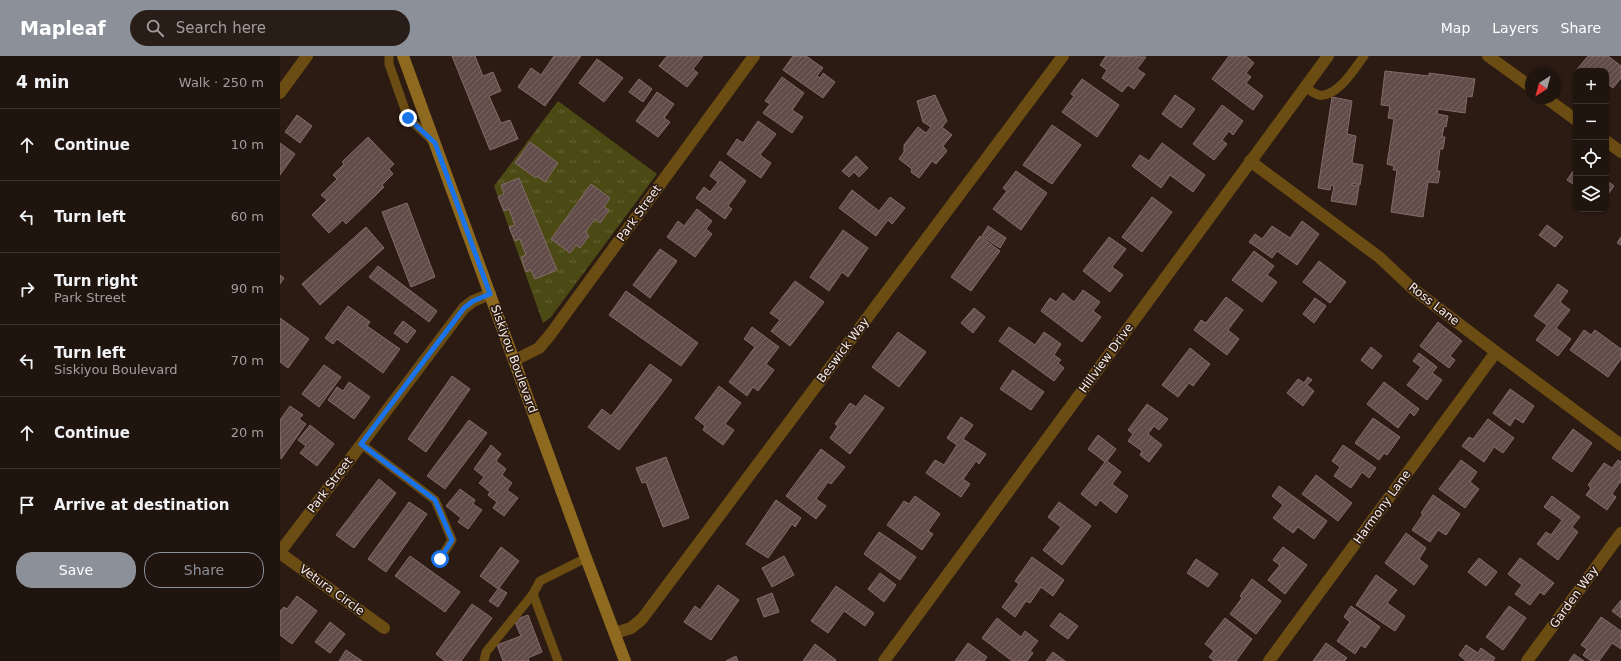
<!DOCTYPE html>
<meta charset="utf-8">
<style>
:root{--surface:#20140e;--page:#281d17;--text:#f1f3f6;--muted:#a29e9e;--line:#3d332e;--accent:#8c9099}
body{margin:0;font-family:"DejaVu Sans",sans-serif;background:var(--page);color:var(--text)}
.controls{position:absolute;right:12px;top:12px;display:grid;overflow:hidden;border-radius:8px;box-shadow:0 1px 3px #0004}
.controls button{width:36px;height:36px;display:grid;place-items:center;padding:0;border:0;border-bottom:1px solid var(--line);background:var(--surface);color:var(--text);font:20px sans-serif}
.compass{position:absolute;left:1245px;top:12px;width:36px;height:36px;border-radius:50%;background:var(--surface);box-shadow:0 1px 3px #0004;rotate:216deg}
.stop{position:absolute;width:12px;height:12px;margin:-9px;border:3px solid #1a73e8;border-radius:50%;background:#fff}
.stop.end{background:#1a73e8;border-color:#fff;box-shadow:0 1px 4px #0008}
.list{margin:0;padding:0;list-style:none}
h2{display:flex;justify-content:space-between;align-items:center;height:52px;margin:0;padding:0 16px;font-size:17px}
h2 small{font-size:13px;font-weight:400;color:var(--muted)}
.list li{display:grid;grid-template-columns:26px 1fr auto;gap:12px;align-items:center;box-sizing:border-box;height:72px;padding:0 16px;border-top:1px solid var(--line)}
.list b{display:block;font-size:15px;white-space:nowrap}
.list p{margin:0;font-size:13px;white-space:nowrap;color:var(--muted)}
.list em{font-size:13px;font-style:normal;color:var(--muted)}
.actions{display:flex;gap:8px;padding:12px 16px}
.actions a{flex:1;padding:9px 0;border:1px solid var(--accent);border-radius:16px;text-align:center;font-size:14px;color:var(--accent)}
.actions .main{background:var(--accent);color:#fff}
.icon{flex:none;width:22px;height:22px;fill:none;stroke:currentColor;stroke-width:2;stroke-linecap:round;stroke-linejoin:round}
.map{position:relative;flex:none;width:1341px;height:605px;overflow:hidden}
header{display:flex;align-items:center;gap:24px;box-sizing:border-box;height:56px;padding:0 20px;background:var(--accent);color:#fff}
header strong{font-size:19px}
nav{display:flex;gap:22px;margin-inline-start:auto;font-size:14px}
.search{width:280px;height:36px;background:var(--page);display:flex;align-items:center;gap:10px;box-sizing:border-box;padding:0 14px;border-radius:22px;color:var(--muted);font-size:15px}
main{display:flex}
aside{flex:1;background:var(--surface)}
.map>svg:first-child{display:block}
</style>
<header>
<strong>Mapleaf</strong>
<div class="search"><svg class="icon" aria-label="search" viewBox="0 0 24 24"><circle cx="10" cy="10" r="6"/><path d="M15 15l6 6"/></svg>Search here</div>
<nav><a>Map</a><a>Layers</a><a>Share</a></nav>
</header>
<main>
<aside>
<h2>4 min<small>Walk · 250 m</small></h2>
<ul class="list">
<li><svg class="icon" aria-label="ahead" viewBox="0 0 24 24"><path d="M12 20V5M6 11l6-6 6 6"/></svg><div><b>Continue</b></div><em>10 m</em></li>
<li><svg class="icon" aria-label="left" viewBox="0 0 24 24"><path d="M17 20v-9H6M10 6l-5 5 5 5"/></svg><div><b>Turn left</b></div><em>60 m</em></li>
<li><svg class="icon" aria-label="right" viewBox="0 0 24 24"><path d="M7 20v-9h11M14 6l5 5-5 5"/></svg><div><b>Turn right</b><p>Park Street</p></div><em>90 m</em></li>
<li><svg class="icon" aria-label="left" viewBox="0 0 24 24"><path d="M17 20v-9H6M10 6l-5 5 5 5"/></svg><div><b>Turn left</b><p>Siskiyou Boulevard</p></div><em>70 m</em></li>
<li><svg class="icon" aria-label="ahead" viewBox="0 0 24 24"><path d="M12 20V5M6 11l6-6 6 6"/></svg><div><b>Continue</b></div><em>20 m</em></li>
<li><svg class="icon" aria-label="arrive" viewBox="0 0 24 24"><path d="M6 21V4h12l-3 4 3 4H6"/></svg><div><b>Arrive at destination</b></div></li>
</ul>
<div class="actions"><a class="main">Save</a><a>Share</a></div>
</aside>
<div class="map">
<svg width="1341" height="605" viewBox="0 0 1341 605">
<defs>
<pattern id="grass-tufts" width="24" height="20" patternUnits="userSpaceOnUse"><rect width="24" height="20" fill="#4c4a14"/><path d="M3 7l-1-3M5 7V3M7 7l1-3M15 17l-1-3M17 17v-4M19 17l1-3" fill="none" stroke="#666436"/></pattern>
<pattern id="building-hatch" width="6" height="6" patternUnits="userSpaceOnUse"><rect width="6" height="6" fill="#624c4a"/><path d="M-1 1l2-2M0 6l6-6M5 7l2-2" fill="none" stroke="#796664"/></pattern>
</defs>
<rect width="100%" height="100%" fill="#2b1b12"/>
<path fill="url(#grass-tufts)" d="M278 45 377 118 271 261 263 267 214 130Z"/>
<g fill="url(#building-hatch)" stroke="#836b69">
<path d="M172 0H195L203 20 213 16 221 35 209 40 221 67 230 64 238 83 210 94Z"/>
<path d="M274 0H301L265 50 238 31 251 12 261 19Z"/>
<path d="M387 0H423L413 13 418 17 407 31 379 10Z"/>
<path d="M513 0H526L543 12 537 20 540 22 543 17 555 26 543 42 503 14Z"/>
<path d="M826 0 866 1 857 13 865 18 854 33 848 29 842 36 822 22 827 14 820 9Z"/>
<path d="M949 0H966L974 7 966 17 971 21 966 27 983 40 973 54 932 23Z"/>
<path d="M1308 0H1328L1341 10V22L1333 32 1326 27V15H1296V19L1294 17Z"/>
<path d="M317 3 343 22 324 46 299 27Z"/>
<path d="M1105 15 1149 20V17L1195 23 1192 41 1187 40 1185 57 1158 53 1157 58 1168 60 1166 71 1164 70 1162 81H1165L1163 93H1160L1157 115H1160L1158 127 1148 126 1143 161 1111 156 1117 114H1113L1114 110 1107 108 1114 63 1108 62 1110 50 1101 49Z"/>
<path d="M502 21 524 37 512 54 523 61 512 77 483 57 490 48 485 45Z"/>
<path d="M359 23 372 33 363 46 349 36Z"/>
<path d="M802 23 839 49 817 81 782 56 794 40 791 38Z"/>
<path d="M377 36 394 48 384 62 390 66 378 81 356 65Z"/>
<path d="M655 39 667 65 662 71 672 79 663 90 667 95 656 108 652 105 639 122 631 116 632 113 619 103 624 96V89L638 71 646 77 651 71 643 66 637 45Z"/>
<path d="M895 39 915 53 901 72 882 58Z"/>
<path d="M1052 41 1072 45 1067 78 1076 80 1072 107 1083 109 1080 129 1072 127V129L1079 130 1076 149 1051 145 1054 130 1051 129 1050 134 1038 132Z"/>
<path d="M942 49 963 65 953 79 949 75 942 84 947 88 934 104 913 88Z"/>
<path d="M17 59 32 70 20 87 5 76Z"/>
<path d="M478 65 496 78 480 99 491 107 481 122 447 98 457 83 463 87Z"/>
<path d="M772 69 801 89 772 128 743 109Z"/>
<path d="M88 81 114 108 109 113 113 118 102 129 104 131 66 168 63 164 49 177 32 159 47 144 41 139 57 123 53 119 64 108 62 106Z"/>
<path d="M250 86 278 107 265 126 257 120 256 122 235 107Z"/>
<path d="M0 87 15 98 0 119Z"/>
<path d="M882 87 925 119 913 136 890 119 881 132 852 110 860 99 869 105Z"/>
<path d="M576 100 588 112 579 121 574 116 569 121 562 115Z"/>
<path d="M440 105 466 125 448 150 452 153 445 163 416 142 424 131 430 136 438 126 430 120Z"/>
<path d="M1296 111V130L1287 124Z"/>
<path d="M736 115 767 137 741 174 713 153 727 135 723 132Z"/>
<path d="M239 122 277 214 255 223 251 214 246 216 241 201 246 199 240 183 235 185 229 171 235 169 229 153 224 155 218 141 224 138 221 129Z"/>
<path d="M1326 124 1334 130 1326 141Z"/>
<path d="M311 128 330 142 324 151 329 154 320 167 315 163 305 176 309 180 300 192 296 189 290 197 271 183Z"/>
<path d="M572 134 599 155 610 141 625 152 612 168 608 164 596 180 559 152Z"/>
<path d="M872 141 892 156 862 196 842 181Z"/>
<path d="M127 147 155 221 131 231 102 156Z"/>
<path d="M417 153 432 165 426 173 432 178 415 201 387 181 398 165 404 170Z"/>
<path d="M1022 165 1039 178 1017 209 997 195 992 202 969 186 975 178 982 183 992 170 1010 182Z"/>
<path d="M1267 169 1283 181 1275 191 1259 179Z"/>
<path d="M708 170 726 182 720 192 702 180Z"/>
<path d="M86 171 104 192 40 249 22 228Z"/>
<path d="M563 174 588 192 568 221 562 216 549 235 530 221Z"/>
<path d="M700 180 720 195 691 235 671 221Z"/>
<path d="M829 181 846 193 832 211 843 219 830 236 803 215Z"/>
<path d="M1341 181V189L1337 187Z"/>
<path d="M380 193 397 205 370 242 353 229Z"/>
<path d="M974 195 994 210 987 219 997 226 982 246 952 224Z"/>
<path d="M1039 205 1066 226 1050 247 1023 226Z"/>
<path d="M98 210 157 255 149 266 89 221Z"/>
<path d="M0 219 4 222 0 228Z"/>
<path d="M515 225 544 246 510 290 491 275 500 264 490 257Z"/>
<path d="M1278 228 1288 235 1280 246 1290 254 1276 272 1291 283 1278 300 1256 284 1267 269 1254 260Z"/>
<path d="M803 234 820 246 813 255 821 261 802 286 761 255 770 242 776 246 783 237 794 246Z"/>
<path d="M346 235 418 287 401 310 329 259Z"/>
<path d="M946 241 963 254 948 274 959 283 947 299 914 274 921 264 926 267Z"/>
<path d="M1035 242 1046 250 1034 267 1023 258Z"/>
<path d="M68 250 90 266 87 270 120 293 103 317 57 283 53 288 45 282Z"/>
<path d="M694 252 705 261 693 277 681 267Z"/>
<path d="M0 262 29 283 8 312 0 306Z"/>
<path d="M123 265 136 275 127 287 114 277Z"/>
<path d="M1158 266 1182 285 1170 300 1175 304 1169 312 1140 290Z"/>
<path d="M472 271 499 291 486 308 494 314 478 335 473 331 467 340 449 326 475 291 464 283Z"/>
<path d="M729 271 755 289 764 276 781 288 774 299 781 304 778 307 784 312 774 325 719 285Z"/>
<path d="M1304 274 1311 279 1315 274 1341 293V303L1328 321 1290 294Z"/>
<path d="M618 276 646 296 619 331 592 311Z"/>
<path d="M1091 291 1102 300 1092 313 1081 304Z"/>
<path d="M910 292 930 308 913 330 909 327 898 341 882 329Z"/>
<path d="M1139 297 1157 311 1152 317 1162 324 1147 344 1127 329 1141 311 1133 305Z"/>
<path d="M370 308 392 324 339 394 308 371 322 353 331 360Z"/>
<path d="M44 309 61 321 39 351 22 338Z"/>
<path d="M733 314 764 336 751 354 720 333Z"/>
<path d="M172 320 190 333 146 396 128 383Z"/>
<path d="M1028 321 1032 324 1027 329 1034 335 1023 350 1007 337 1018 323 1024 327Z"/>
<path d="M69 326 90 341 74 363 48 344 57 331 63 335Z"/>
<path d="M1104 326 1139 353 1134 360 1130 356 1118 372 1087 348Z"/>
<path d="M439 330 461 347 445 368 454 374 443 389 423 374 425 370 415 362Z"/>
<path d="M1230 333 1254 350 1243 367 1235 362 1230 370 1213 357Z"/>
<path d="M585 339 604 352 570 398 550 382 558 370 555 368 570 347 576 351Z"/>
<path d="M867 348 888 363 879 374 874 370 868 378 882 389 869 406 860 399 862 395 848 385 853 378 848 374Z"/>
<path d="M10 350 23 359 19 363 26 368 1 403 0 364Z"/>
<path d="M681 361 693 369 683 383 706 398 699 408 696 405 683 423 690 428 681 441 646 417 655 404 664 409 677 389 667 382Z"/>
<path d="M1093 362 1120 381 1107 399 1104 397 1099 404 1075 387Z"/>
<path d="M1208 363 1234 382 1223 397 1214 391 1204 406 1182 390 1189 381 1193 383Z"/>
<path d="M189 364 207 377 165 433 147 420Z"/>
<path d="M30 369 54 388 37 410 20 397 26 390 18 384Z"/>
<path d="M1293 373 1312 387 1292 416 1272 402Z"/>
<path d="M818 379 836 393 827 405 841 416 832 428 848 440 836 457 820 444 816 450 801 438 825 406 808 393Z"/>
<path d="M211 389 221 398 216 405 226 413 222 419 232 427 227 434 238 442 224 460 213 452 217 446 208 439 210 436 199 427 204 421 194 413Z"/>
<path d="M1063 389 1096 412 1089 422 1082 416 1071 432 1054 420 1060 411 1052 405Z"/>
<path d="M541 393 565 411 551 428 548 426 536 443 546 450 536 463 506 440Z"/>
<path d="M386 401 409 462 383 471 366 426 362 427 356 412Z"/>
<path d="M1181 404 1197 416 1190 426 1199 433 1185 452 1159 433Z"/>
<path d="M1338 404 1341 406V427L1340 426 1332 438 1336 441 1327 454 1306 439 1311 432 1308 429 1324 407 1332 412Z"/>
<path d="M1036 419 1072 447 1058 465 1022 438Z"/>
<path d="M99 423 116 437 74 492 56 479Z"/>
<path d="M999 430 1047 465 1034 483 1018 471 1013 477 993 462 1003 449 992 440Z"/>
<path d="M180 433 195 444 193 448 202 454 188 473 178 466 181 462 166 450Z"/>
<path d="M1153 439 1180 458 1166 479 1158 474 1150 486 1132 474 1143 458 1141 457Z"/>
<path d="M635 440 660 458 648 475 653 478 642 494 607 469 624 445 629 448Z"/>
<path d="M1272 440 1300 461 1292 471 1298 476 1278 504 1257 488 1266 476 1271 479 1282 464 1264 451Z"/>
<path d="M496 444 521 462 515 471 512 468 488 502 466 488Z"/>
<path d="M129 446 147 458 106 516 88 503Z"/>
<path d="M779 446 811 470 782 509 763 494 781 471 768 461Z"/>
<path d="M599 476 636 501 620 524 584 498Z"/>
<path d="M1126 477 1146 492 1139 503 1148 510 1134 529 1105 507Z"/>
<path d="M221 491 239 505 219 532 227 537 218 551 209 545 218 533 200 520Z"/>
<path d="M1003 491 1027 509 1005 538 988 524 1000 509 993 504Z"/>
<path d="M130 500 180 536 165 556 115 520Z"/>
<path d="M504 500 514 519 492 531 482 512Z"/>
<path d="M752 501 784 524 773 540 761 531 750 547 746 545 735 561 722 551 739 528 735 525Z"/>
<path d="M1199 502 1217 516 1206 530 1188 516Z"/>
<path d="M1240 502 1274 527 1264 539 1260 536 1250 549 1235 538 1242 529 1228 518Z"/>
<path d="M916 503 938 518 928 531 907 517Z"/>
<path d="M600 517 616 529 604 546 588 533Z"/>
<path d="M1096 519 1117 534 1107 547 1125 560 1115 575 1076 549Z"/>
<path d="M972 523 1001 545 976 578 950 558 962 542 960 540Z"/>
<path d="M438 529 459 544 431 584 404 566 415 550 420 554Z"/>
<path d="M556 530 594 557 585 570 564 555 548 577 531 565Z"/>
<path d="M492 537 499 556 484 561 477 543Z"/>
<path d="M17 540 37 555 12 588 0 579V555L4 551 7 553Z"/>
<path d="M1341 544V562L1332 555Z"/>
<path d="M192 548 212 562 181 605H165L156 598Z"/>
<path d="M1071 550 1100 571 1085 592 1081 589 1075 598 1057 585 1070 566 1064 561Z"/>
<path d="M1229 550 1246 562 1223 594 1206 581Z"/>
<path d="M780 557 798 570 788 583 770 570Z"/>
<path d="M248 559 262 596 248 602 249 605H223L217 589 241 580 234 564Z"/>
<path d="M1321 561 1341 575V593L1332 587 1319 605H1311L1303 599 1307 593 1301 589Z"/>
<path d="M717 562 741 581 745 575 758 585 750 595 753 597 747 605H732L702 582Z"/>
<path d="M945 562 972 583 956 605H934L929 601 934 595 925 588Z"/>
<path d="M50 566 65 578 50 597 35 586Z"/>
<path d="M688 587 707 601 704 605H675Z"/>
<path d="M1046 587 1067 602 1064 605H1033Z"/>
<path d="M535 588 556 604 555 605H523Z"/>
<path d="M1186 589 1198 597 1201 592 1215 602 1213 605H1186L1179 599Z"/>
<path d="M66 594 82 605H59Z"/>
<path d="M773 596 785 605H766Z"/>
<path d="M1294 598 1304 605H1289Z"/>
<path d="M456 600 458 605H446Z"/>
</g>
<g fill="none" stroke-linecap="round" stroke-linejoin="round">
<g stroke="#6b4d13" stroke-width="9">
<path d="M109 0V8L128 62 154 86"/>
<path d="M1025 31C1030 34 1034 38 1039 39 1057 42 1075 12 1084 0"/>
<path d="M81 388 155 444 172 484 160 503"/>
<path d="M204 605 206 596 253 538"/>
<path d="M278 605 253 538 260 525 306 502"/>
</g>
<g stroke="#6b4d13" stroke-width="12">
<path d="M1208 0 1251 31"/>
<path d="M0 37 27 0"/>
<path d="M1266 42 1296 64"/>
<path d="M1326 85 1341 96"/>
<path d="M970 105 1099 201 1132 232 1216 296 1341 389"/>
<path d="M235 304 259 292 270 279 474 0"/>
<path d="M0 496 184 252 193 245 210 238"/>
<path d="M0 497 104 572"/>
<path d="M335 577 351 572 362 563 783 0"/>
<path d="M604 605 1048 0"/>
<path d="M989 605 1216 296"/>
<path d="M1247 605 1341 477"/>
</g>
<path stroke="#8e6920" stroke-width="12" d="M123 0 306 502 345 605"/>
</g>
<g fill="none" stroke-linecap="round" stroke-linejoin="round">
<path stroke="#1a73e8" stroke-width="5" d="M128 62 155 87 210 238 193 245 184 252 81 388 155 444 172 484 160 503"/>
</g>
<g text-anchor="middle" stroke-width="3.5" stroke-linejoin="round" paint-order="stroke">
<g font-size="12" fill="#f6ebe4" stroke="#2b1b12">
<text transform="translate(359 157) rotate(-54)" y="4">Park Street</text>
<text transform="translate(1154 248) rotate(38)" y="4">Ross Lane</text>
<text transform="translate(563 294) rotate(-53)" y="4">Beswick Way</text>
<text transform="translate(826 302) rotate(-54)" y="4">Hillview Drive</text>
<text transform="translate(234 303) rotate(70)" y="4">Siskiyou Boulevard</text>
<text transform="translate(50 429) rotate(-53)" y="4">Park Street</text>
<text transform="translate(1102 451) rotate(-54)" y="4">Harmony Lane</text>
<text transform="translate(52 534) rotate(36)" y="4">Vetura Circle</text>
<text transform="translate(1294 541) rotate(-54)" y="4">Garden Way</text>
</g>
</g>
</svg>
<div class="controls">
<button>+</button>
<button>−</button>
<button><svg class="icon" aria-label="locate" viewBox="0 0 24 24"><circle cx="12" cy="12" r="6"/><path d="M12 2v4M12 18v4M2 12h4M18 12h4"/></svg></button>
<button><svg class="icon" aria-label="layers" viewBox="0 0 24 24"><path d="M12 4l9 5-9 5-9-5zM3 14l9 5 9-5"/></svg></button>
</div>
<svg class="compass" viewBox="-18 -18 36 36"><path d="M0-13l5 13h-10z" fill="#e53935"/><path d="M0 13l5-13h-10z" fill="#a29e9e"/></svg>
<div class="stop" style="left:160px;top:503px"></div>
<div class="stop end" style="left:128px;top:62px"></div>
</div>
</main>
